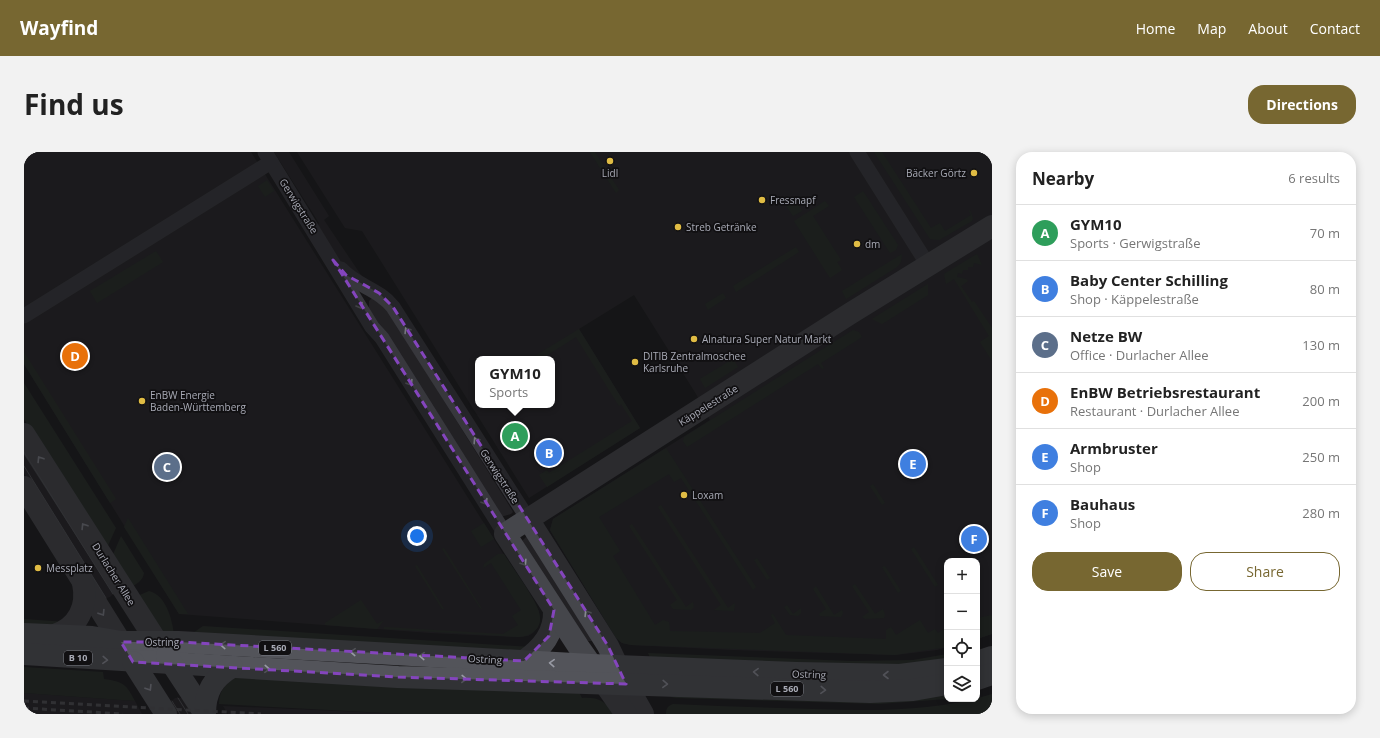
<!DOCTYPE html>
<meta charset="utf-8">
<style>
:root{--surface:#fff;--page:#f2f2f2;--text:#222;--muted:#767676;--line:#e0e0e0;--accent:#776731}
body{margin:0;font-family:"Open Sans",sans-serif;background:var(--page);color:var(--text)}
.controls{position:absolute;right:12px;bottom:12px;display:grid;overflow:hidden;border-radius:8px;box-shadow:0 2px 10px #0003}
.controls button{width:36px;height:36px;display:grid;place-items:center;padding:0;border:0;border-bottom:1px solid var(--line);background:var(--surface);color:var(--text);font:20px sans-serif}
.you{position:absolute;left:393px;top:384px;width:14px;height:14px;margin:-10px;border:3px solid #fff;border-radius:50%;background:#1a73e8;box-shadow:0 0 0 6px #1a73e833}
.badge{display:grid;place-items:center;width:26px;height:26px;border-radius:50%;background:var(--accent);color:#fff;font-size:13px;font-weight:700}
.pin{position:absolute;translate:-50% -50%;border:2px solid #fff;box-shadow:0 1px 4px #0006}
.popup{position:absolute;left:451px;top:204px;width:80px;height:52px;box-sizing:border-box;display:grid;place-content:center;border-radius:8px;background:var(--surface);filter:drop-shadow(0 1px 3px #0005);font-size:13px;white-space:nowrap;color:var(--muted)}
.popup b{font-size:15px;color:var(--text)}
.popup::after{content:'';position:absolute;left:50%;top:100%;margin-left:-8px;border:8px solid transparent;border-top-color:var(--surface)}
.list{margin:0;padding:0;list-style:none}
h2{display:flex;justify-content:space-between;align-items:center;height:52px;margin:0;padding:0 16px;font-size:17px}
h2 small{font-size:13px;font-weight:400;color:var(--muted)}
.list li{display:grid;grid-template-columns:26px 1fr auto;gap:12px;align-items:center;box-sizing:border-box;height:56px;padding:0 16px;border-top:1px solid var(--line)}
.list b{display:block;font-size:15px;white-space:nowrap}
.list p{margin:0;font-size:13px;white-space:nowrap;color:var(--muted)}
.list em{font-size:13px;font-style:normal;color:var(--muted)}
.actions{display:flex;gap:8px;padding:12px 16px}
.actions a{flex:1;padding:9px 0;border:1px solid var(--accent);border-radius:16px;text-align:center;font-size:14px;color:var(--accent)}
.actions .main{background:var(--accent);color:#fff}
.icon{flex:none;width:22px;height:22px;fill:none;stroke:currentColor;stroke-width:2;stroke-linecap:round;stroke-linejoin:round}
.map{position:relative;flex:none;width:968px;height:562px;overflow:hidden;border-radius:16px}
header{display:flex;align-items:center;gap:24px;box-sizing:border-box;height:56px;padding:0 20px;background:var(--accent);color:#fff}
header strong{font-size:19px}
nav{display:flex;gap:22px;margin-inline-start:auto;font-size:14px}
.intro{display:flex;align-items:center;justify-content:space-between;box-sizing:border-box;height:96px;padding:0 24px}
h1{margin:0;font-size:28px}
.button{padding:10px 18px;border-radius:16px;background:var(--accent);color:#fff;font-size:14px;font-weight:700}
main{display:flex;gap:24px;padding:0 24px}
aside{flex:1;background:var(--surface);border-radius:16px;box-shadow:0 2px 10px #0003}
.map>svg:first-child{display:block}
</style>
<header>
<strong>Wayfind</strong>
<nav><a>Home</a><a>Map</a><a>About</a><a>Contact</a></nav>
</header>
<div class="intro"><h1>Find us</h1><a class="button">Directions</a></div>
<main>
<div class="map">
<svg width="968" height="562" viewBox="0 0 968 562">
<rect width="100%" height="100%" fill="#161517"/>
<g fill="#222124" fill-rule="evenodd">
<path d="M0 0H227L515 459 514 475 509 481 504 484 493 485 406 481 155 462 0 212Z"/>
<path d="M250 0H265L305 64 300 68 339 126 319 112 314 107 294 73 295 71Z"/>
<path d="M273 0H968V482L953 487V409H923V495L913 498 871 503 709 498 607 493 598 491 592 486 526 378 529 367 686 268 672 242 610 143 555 177 616 276 505 346 338 79 321 76ZM454 207H528V253H454Z"/>
<path d="M348 146 363 157 488 358 489 360 487 362 477 365 345 159V149Z"/>
<path d="M0 292 90 441 86 445 82 446 41 388 0 321Z"/>
<path d="M503 384 573 489H561L498 389Z"/>
<path d="M0 541 111 549 118 562H0Z"/>
<path d="M151 546H159L170 562H151L145 552Z"/>
<path d="M199 554 380 562H204Z"/>
</g>
<g fill="#222923">
<path d="M566 0H571L595 38 592 41Z"/>
<path d="M850 0H858L907 76 916 71 921 79 947 63 945 59 946 58 949 66 948 69 915 88 906 87Z"/>
<path d="M243 28 250 39 241 45 234 34Z"/>
<path d="M839 39 874 93 872 98 866 101 830 45Z"/>
<path d="M770 46 778 59 769 64 761 52Z"/>
<path d="M801 49 805 54 789 64 817 108 813 110 818 118 806 126 770 69Z"/>
<path d="M772 95 775 100 712 140 709 134Z"/>
<path d="M132 99 139 110 73 151 66 139Z"/>
<path d="M878 102 877 110 873 115 822 147 818 139Z"/>
<path d="M953 102 958 113 950 111 949 115H944V118H939L938 122 934 121 933 125 942 127 944 129 937 134 948 150 950 149 968 176V209L956 190 965 184 930 127 922 132 920 122Z"/>
<path d="M904 132V143L858 172 848 167Z"/>
<path d="M699 141 702 146 684 158 681 152Z"/>
<path d="M555 177 616 276 523 335 515 323 523 318 525 321 608 269 597 252 595 254 552 185 517 207H506Z"/>
<path d="M829 178 835 180 838 185 797 211 800 216 798 217 794 212 663 295 659 289 660 285Z"/>
<path d="M0 200 92 347 86 351 0 212Z"/>
<path d="M709 207 714 215 681 236 676 227Z"/>
<path d="M0 231 92 376 82 398 0 267Z"/>
<path d="M642 296 732 435 729 438 657 326 650 330 645 322 575 365 596 399 589 404 631 473 639 468 645 470 646 479 736 481 751 471 747 463 749 462 762 483 862 487V478L867 475 872 483 896 468 904 481 911 477 914 481 923 475V495L871 503 607 493 598 491 592 486 526 378 529 367 537 362Z"/>
<path d="M849 332 861 351 858 353 846 334Z"/>
<path d="M637 353 704 456 711 451 710 459 690 458 697 453 634 355Z"/>
<path d="M104 366 164 462H155L100 375Z"/>
<path d="M460 371 470 387 457 395 447 379Z"/>
<path d="M608 372 662 455 669 450 670 455 667 458 649 457 646 453 653 448 605 374Z"/>
<path d="M97 384 120 421C119 429 112 432 105 437L87 407Z"/>
<path d="M890 395 914 433 911 435 887 397Z"/>
<path d="M420 396 458 457 456 456 418 397Z"/>
<path d="M474 402H480C488 415 512 447 515 460 520 476 507 485 493 485L360 477V475L479 482 494 473 488 464 497 458 467 411 459 416 460 412Z"/>
<path d="M733 406 746 426 743 428 730 408Z"/>
<path d="M393 413 420 457H418L391 414Z"/>
<path d="M861 414 877 439 874 441 858 415Z"/>
<path d="M831 432 851 462 859 457 861 463 860 466 841 467 838 465 845 460 828 434Z"/>
<path d="M792 434 810 463 818 458 819 461 817 465 796 464 795 462 802 457 789 437Z"/>
<path d="M125 439C142 443 148 467 150 483L139 479 111 445Z"/>
<path d="M337 448 353 472 360 468 353 477 301 473V471Z"/>
<path d="M763 453 769 462 777 456V461L774 464 766 463 760 455Z"/>
<path d="M968 463V482L953 487V466Z"/>
<path d="M0 467 43 470 39 472 0 475Z"/>
<path d="M179 474 507 495 498 500 169 481Z"/>
<path d="M624 501 828 509 889 508 923 502V510L906 513 628 510Z"/>
<path d="M0 515 79 520 80 527C100 530 102 532 111 549L0 541Z"/>
<path d="M214 523 555 540 558 546C574 545 581 549 591 562H380L195 552C195 537 203 531 214 523Z"/>
<path d="M923 538V547L855 552 652 546 647 545 645 540Z"/>
<path d="M968 542V562H642C642 556 644 554 649 552 696 554 743 556 790 557 849 559 911 560 968 542Z"/>
</g>
<g fill="none" stroke-linecap="round" stroke-linejoin="round">
<g stroke="#37373c" stroke-width="15">
<path d="M241 0 348 175 358 186 481 382"/>
<path d="M833 0 904 113"/>
<path d="M317 117C332 134 355 137 369 155L504 367"/>
<path d="M0 164 247 10"/>
</g>
<g stroke="#45464b" stroke-width="22">
<path d="M0 282 133 490"/>
<path d="M0 335 104 502"/>
<path d="M504 367 584 494 602 532 619 562"/>
<path d="M31 483C54 475 64 455 59 431"/>
<path d="M500 509C518 496 531 481 530 458"/>
<path d="M602 562 554 494 481 382 827 161 968 74"/>
</g>
<g stroke="#53545a" stroke-width="22">
<path d="M0 482 68 485 97 490H154L567 513 772 521 876 523 923 517"/>
<path d="M0 502 374 525 846 540 889 538 923 532"/>
<path d="M143 504 181 562"/>
<path d="M109 510 142 562"/>
<path d="M953 510 968 505"/>
<path d="M953 527 968 522"/>
<path d="M181 562C181 540 189 526 208 515"/>
</g>
<g stroke="#505156" stroke-width="1">
<path d="M0 300 89 442"/>
<path d="M0 314 82 446"/>
<path d="M154 546 164 562"/>
<path d="M148 549 156 562"/>
</g>
<g stroke="#505156" stroke-width="3" stroke-dasharray="5 4" stroke-linecap="butt">
<path d="M0 549 237 562"/>
<path d="M0 556 99 562"/>
</g>
</g>
<defs><path id="oneway-chevron" d="M-2-3.5L2.5 0L-2 3.5" fill="none" stroke-width="1.6" stroke-linecap="round" stroke-linejoin="round"/></defs>
<g stroke="#76777f">
<use href="#oneway-chevron" transform="translate(336 154) rotate(59)"/>
<use href="#oneway-chevron" transform="translate(383 178) rotate(-122)"/>
<use href="#oneway-chevron" transform="translate(386 231) rotate(58)"/>
<use href="#oneway-chevron" transform="translate(452 288) rotate(-123)"/>
<use href="#oneway-chevron" transform="translate(461 350) rotate(58)"/>
</g>
<g stroke="#868891">
<use href="#oneway-chevron" transform="translate(16 307) rotate(-122)"/>
<use href="#oneway-chevron" transform="translate(60 374) rotate(-122)"/>
<use href="#oneway-chevron" transform="translate(500 411) rotate(57)"/>
<use href="#oneway-chevron" transform="translate(78 461) rotate(58)"/>
<use href="#oneway-chevron" transform="translate(563 461) rotate(-122)"/>
</g>
<g stroke="#989aa4">
<use href="#oneway-chevron" transform="translate(199 493) rotate(-177)"/>
<use href="#oneway-chevron" transform="translate(329 500) rotate(-177)"/>
<use href="#oneway-chevron" transform="translate(398 504) rotate(-177)"/>
<use href="#oneway-chevron" transform="translate(81 508) rotate(3)"/>
<use href="#oneway-chevron" transform="translate(528 511) rotate(-177)"/>
<use href="#oneway-chevron" transform="translate(243 517) rotate(3)"/>
<use href="#oneway-chevron" transform="translate(732 520) rotate(-178)"/>
<use href="#oneway-chevron" transform="translate(862 523) rotate(180)"/>
<use href="#oneway-chevron" transform="translate(440 527) rotate(2)"/>
<use href="#oneway-chevron" transform="translate(641 532) rotate(2)"/>
<use href="#oneway-chevron" transform="translate(125 536) rotate(58)"/>
<use href="#oneway-chevron" transform="translate(799 538) rotate(3)"/>
</g>
<path d="M0 0H968V562H0ZM309 108 322 123 355 141 369 155 584 494 602 532 374 525 109 510 97 490H154L500 509 525 484 530 458Z" fill="#161517" fill-opacity=".55" fill-rule="evenodd"/>
<path fill="none" stroke="#8445bd" stroke-width="3" stroke-dasharray="8 5" stroke-linejoin="round" d="M309 108 322 123 355 141 369 155 584 494 602 532 374 525 109 510 97 490H154L500 509 525 484 530 458Z"/>
<g fill="#e0bc44" stroke="#111012" stroke-width="1.5">
<circle cx="586" cy="9" r="4"/>
<circle cx="950" cy="21" r="4"/>
<circle cx="738" cy="48" r="4"/>
<circle cx="654" cy="75" r="4"/>
<circle cx="833" cy="92" r="4"/>
<circle cx="670" cy="187" r="4"/>
<circle cx="611" cy="210" r="4"/>
<circle cx="118" cy="249" r="4"/>
<circle cx="660" cy="343" r="4"/>
<circle cx="14" cy="416" r="4"/>
</g>
<g text-anchor="middle" stroke-width="3.5" stroke-linejoin="round" paint-order="stroke">
<g fill="#111012" stroke="#7b7c85" stroke-width="1">
<rect x="235" y="489" width="32" height="14" rx="3"/>
<rect x="40" y="499" width="28" height="14" rx="3"/>
<rect x="747" y="530" width="32" height="14" rx="3"/>
</g>
<g font-size="9" font-weight="bold" fill="#a9abb6">
<text x="251" y="499">L 560</text>
<text x="54" y="509">B 10</text>
<text x="763" y="540">L 560</text>
</g>
<g font-size="10" fill="#a9abb6" stroke="#111012" text-anchor="start">
<text x="586" y="25" text-anchor="middle">Lidl</text>
<text x="942" y="25" text-anchor="end">Bäcker Görtz</text>
<text x="746" y="52">Fressnapf</text>
<text x="662" y="79">Streb Getränke</text>
<text x="841" y="96">dm</text>
<text x="678" y="191">Alnatura Super Natur Markt</text>
<text x="619" y="208">DITIB Zentralmoschee<tspan x="619" dy="12">Karlsruhe</tspan></text>
<text x="126" y="247">EnBW Energie<tspan x="126" dy="12">Baden-Württemberg</tspan></text>
<text x="668" y="347">Loxam</text>
<text x="22" y="420">Messplatz</text>
</g>
<g font-size="10" fill="#a9abb6" stroke="#111012">
<text transform="translate(275 54) rotate(58)" y="4">Gerwigstraße</text>
<text transform="translate(684 253) rotate(-32)" y="4">Käppelestraße</text>
<text transform="translate(476 324) rotate(57)" y="4">Gerwigstraße</text>
<text transform="translate(90 422) rotate(58)" y="4">Durlacher Allee</text>
<text x="138" y="494">Ostring</text>
<text transform="translate(461 507) rotate(3)" y="4">Ostring</text>
<text transform="translate(785 522) rotate(2)" y="4">Ostring</text>
</g>
</g>
</svg>
<div class="controls">
<button>+</button>
<button>−</button>
<button><svg class="icon" aria-label="locate" viewBox="0 0 24 24"><circle cx="12" cy="12" r="6"/><path d="M12 2v4M12 18v4M2 12h4M18 12h4"/></svg></button>
<button><svg class="icon" aria-label="layers" viewBox="0 0 24 24"><path d="M12 4l9 5-9 5-9-5zM3 14l9 5 9-5"/></svg></button>
</div>
<div class="you"></div>
<div class="pin badge" style="left:491px;top:284px;background:#2e9e5b">A</div>
<div class="popup"><b>GYM10</b>Sports</div>
<div class="pin badge" style="left:525px;top:301px;background:#3f7fe0">B</div>
<div class="pin badge" style="left:143px;top:315px;background:#5c6f8a">C</div>
<div class="pin badge" style="left:51px;top:204px;background:#e8710a">D</div>
<div class="pin badge" style="left:889px;top:312px;background:#3f7fe0">E</div>
<div class="pin badge" style="left:950px;top:387px;background:#3f7fe0">F</div>
</div>
<aside>
<h2>Nearby<small>6 results</small></h2>
<ul class="list">
<li><span class="badge" style="background:#2e9e5b">A</span><div><b>GYM10</b><p>Sports · Gerwigstraße</p></div><em>70 m</em></li>
<li><span class="badge" style="background:#3f7fe0">B</span><div><b>Baby Center Schilling</b><p>Shop · Käppelestraße</p></div><em>80 m</em></li>
<li><span class="badge" style="background:#5c6f8a">C</span><div><b>Netze BW</b><p>Office · Durlacher Allee</p></div><em>130 m</em></li>
<li><span class="badge" style="background:#e8710a">D</span><div><b>EnBW Betriebsrestaurant</b><p>Restaurant · Durlacher Allee</p></div><em>200 m</em></li>
<li><span class="badge" style="background:#3f7fe0">E</span><div><b>Armbruster</b><p>Shop</p></div><em>250 m</em></li>
<li><span class="badge" style="background:#3f7fe0">F</span><div><b>Bauhaus</b><p>Shop</p></div><em>280 m</em></li>
</ul>
<div class="actions"><a class="main">Save</a><a>Share</a></div>
</aside>
</main>
